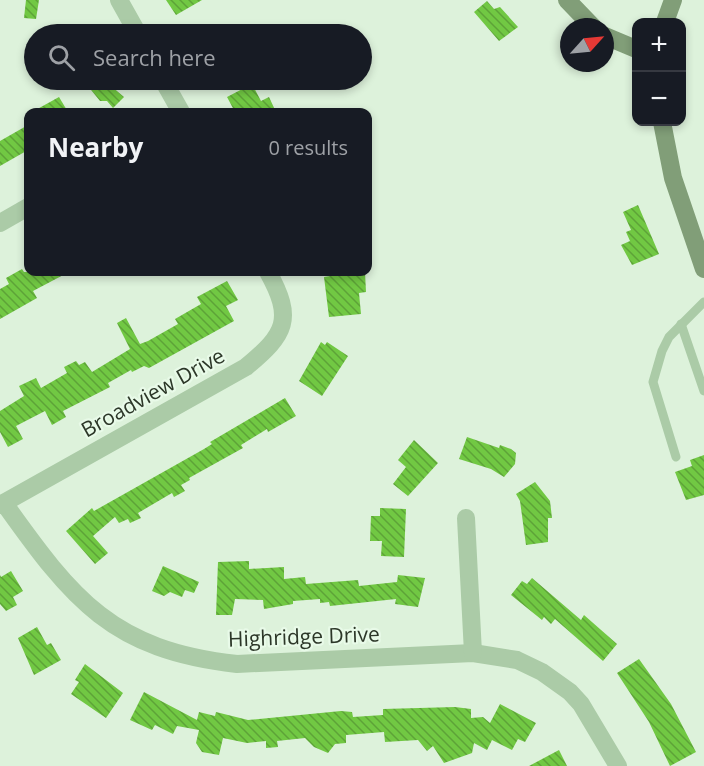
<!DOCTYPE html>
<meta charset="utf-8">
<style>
:root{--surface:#171b24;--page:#20242c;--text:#f1f3f6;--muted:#9ea1a6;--line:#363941}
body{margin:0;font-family:"Open Sans",sans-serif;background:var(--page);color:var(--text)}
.controls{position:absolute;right:18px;top:18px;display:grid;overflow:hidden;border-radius:12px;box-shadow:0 3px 9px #0003}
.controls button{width:54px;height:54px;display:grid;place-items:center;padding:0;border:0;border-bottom:2px solid var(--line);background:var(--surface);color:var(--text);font:30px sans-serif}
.compass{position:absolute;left:560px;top:18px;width:54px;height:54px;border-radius:50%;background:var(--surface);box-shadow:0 3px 9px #0003;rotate:63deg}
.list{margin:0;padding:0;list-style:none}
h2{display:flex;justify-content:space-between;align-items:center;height:78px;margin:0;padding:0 24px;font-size:26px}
h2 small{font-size:20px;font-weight:400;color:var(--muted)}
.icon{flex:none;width:33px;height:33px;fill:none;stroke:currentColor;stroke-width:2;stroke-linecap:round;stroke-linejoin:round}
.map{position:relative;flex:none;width:704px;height:766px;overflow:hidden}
.search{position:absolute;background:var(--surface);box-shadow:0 3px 9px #0003;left:24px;top:24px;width:348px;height:66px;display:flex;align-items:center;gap:15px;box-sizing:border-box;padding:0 21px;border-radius:33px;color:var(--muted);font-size:22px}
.panel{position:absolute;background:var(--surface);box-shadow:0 3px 9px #0003;left:24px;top:108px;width:348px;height:168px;border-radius:12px}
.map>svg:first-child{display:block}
</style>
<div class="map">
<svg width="704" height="766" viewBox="0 0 704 766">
<defs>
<pattern id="building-back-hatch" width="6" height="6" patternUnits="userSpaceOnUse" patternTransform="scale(1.5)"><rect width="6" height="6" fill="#71c843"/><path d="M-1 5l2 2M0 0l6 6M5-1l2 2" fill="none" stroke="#5da338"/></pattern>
</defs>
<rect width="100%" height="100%" fill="#ddf2db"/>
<g fill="url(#building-back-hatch)">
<path d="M26 0H39L36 19 24 18Z"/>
<path d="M166 0H202L176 15Z"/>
<path d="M487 1 494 9 500 7 518 27 499 41 474 12Z"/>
<path d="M83 80H104L124 97 113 108 107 101H100Z"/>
<path d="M252 84 261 101 269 97 276 112H235L227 97Z"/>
<path d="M59 97 68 112H32Z"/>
<path d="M28 125V150L0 166V141Z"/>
<path d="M638 205 659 254 632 265 621 245 630 241 626 232 631 230 623 212Z"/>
<path d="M22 269 24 272H69L33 291 37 298 0 319V289L9 284 6 278Z"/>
<path d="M354 272H365L366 292 359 293 361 314 329 317 324 277Z"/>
<path d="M227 281 238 300 226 306 234 321 149 368 144 366 132 372 131 370 108 383 110 387 63 411 66 417 52 425 45 411 16 426 23 439 8 447 0 432V411L24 396 19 386 36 378 41 388 67 373 64 367 76 361 79 365 85 362 92 372 130 349 117 323 126 318 140 344 148 341 178 324 175 319 201 304 197 297Z"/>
<path d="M321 342 325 345 327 342 348 356 322 396 299 381Z"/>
<path d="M285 398 296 416 268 432 267 429 241 445 243 448 189 478 190 480 181 485 185 491 174 497 172 493 138 513 141 518 130 523 128 519 119 523 115 517 93 536 108 553 95 564 66 531 92 508 94 511 204 449 212 444 210 442Z"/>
<path d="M467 437 499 448 500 445 511 449 516 453 515 464 504 477 491 469 459 459Z"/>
<path d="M414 440 438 463 408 496 393 484 406 467 398 460Z"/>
<path d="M704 455V495L686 500 675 472 692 466 690 460Z"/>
<path d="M535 482 550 501 552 518H548V542L526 545 520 501 516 494Z"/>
<path d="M380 508 406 509 404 557 381 556 382 541H370L371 516H380Z"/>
<path d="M249 561V569L284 567V579L305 577 306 584 358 580 359 586 397 582 398 575 425 578 418 607 395 604 396 599 330 606 329 602 320 603V599L293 601V604L264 609 263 600 235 599 232 615H216L218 562Z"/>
<path d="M163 566 199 582 194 593 185 590 182 597 170 592 164 596 152 591Z"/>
<path d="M11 571 23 591 13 597 17 605 6 611 0 604V575L1 577Z"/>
<path d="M532 578 581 620 584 615 617 644 603 661 555 619 551 624 544 617 542 620 511 595 522 581 527 584Z"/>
<path d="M37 627 47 645 51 643 61 660 34 675 18 638Z"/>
<path d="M639 659 671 704 696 752 670 766 649 722 617 673Z"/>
<path d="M85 664 123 693 106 718 71 694 79 682 75 680Z"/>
<path d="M144 692 197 720 199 712 215 716 216 712 248 720 341 711 352 712 353 717 383 715V709L455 707 471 709V718L483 717 490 723 500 704 536 723 525 742 518 739 512 750 492 740 487 750 474 743 472 753 444 763 433 746 427 751 418 740 385 742 384 732 346 735V743L335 744 328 753 314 747 305 738 277 741 278 747 266 748V741L247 743 223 738 219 755 202 752 196 743 199 730 177 726 173 734 155 725 152 730 130 720Z"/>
<path d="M559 750 567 766H529Z"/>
</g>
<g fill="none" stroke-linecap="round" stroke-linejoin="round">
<g stroke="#abcba7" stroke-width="9">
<path d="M681 324 704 391"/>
<path d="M676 457 653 382 662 351 669 337 704 302"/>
</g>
<g stroke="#abcba7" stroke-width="18">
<path d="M119 0 138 34"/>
<path d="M163 80 181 112"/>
<path d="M0 223 28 207"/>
<path d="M4 503C73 600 112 650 237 664L473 653 517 660 542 672 570 692 581 704 618 766"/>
<path d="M0 505 246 367C286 334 294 319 268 272"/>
<path d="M466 518 473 653"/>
</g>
<g stroke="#819e78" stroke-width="18">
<path d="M567 0 593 27"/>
<path d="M665 22 673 0"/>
<path d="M605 36 636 49"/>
<path d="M662 122 673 178 704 269"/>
</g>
</g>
<g text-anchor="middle" stroke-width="4.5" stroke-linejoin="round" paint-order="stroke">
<g font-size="21" fill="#2c3728" stroke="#e8fae8">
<text transform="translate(153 393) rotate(-29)" y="7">Broadview Drive</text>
<text transform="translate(304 637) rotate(-2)" y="7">Highridge Drive</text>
</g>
</g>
</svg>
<div class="controls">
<button>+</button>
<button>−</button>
</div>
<svg class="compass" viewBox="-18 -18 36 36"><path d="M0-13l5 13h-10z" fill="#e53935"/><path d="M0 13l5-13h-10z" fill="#9ea1a6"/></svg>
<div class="search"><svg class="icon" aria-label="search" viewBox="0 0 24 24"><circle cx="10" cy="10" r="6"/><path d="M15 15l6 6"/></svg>Search here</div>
<section class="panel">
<h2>Nearby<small>0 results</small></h2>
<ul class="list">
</ul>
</section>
</div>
